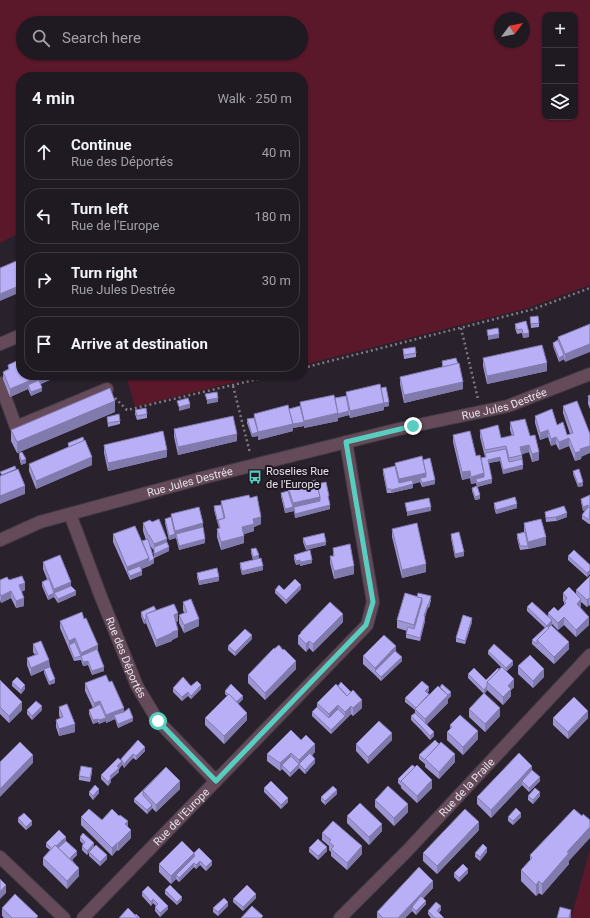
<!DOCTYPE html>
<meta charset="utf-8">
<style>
:root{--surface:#1f1921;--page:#27222a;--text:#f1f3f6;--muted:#a1a0a5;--line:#3c383f}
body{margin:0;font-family:Roboto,sans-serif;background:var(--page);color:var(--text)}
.controls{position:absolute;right:12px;top:12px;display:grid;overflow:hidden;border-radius:8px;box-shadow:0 1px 3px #0004}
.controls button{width:36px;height:36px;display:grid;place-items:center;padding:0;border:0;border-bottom:1px solid var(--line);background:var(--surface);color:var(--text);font:20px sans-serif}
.compass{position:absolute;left:494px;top:12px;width:36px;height:36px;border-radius:50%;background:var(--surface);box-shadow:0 1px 3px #0004;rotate:58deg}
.stop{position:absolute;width:12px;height:12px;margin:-9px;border:3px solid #58cec0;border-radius:50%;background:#fff}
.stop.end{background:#58cec0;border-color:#fff;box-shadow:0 1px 4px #0008}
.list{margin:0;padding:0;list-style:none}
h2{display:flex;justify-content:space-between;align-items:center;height:52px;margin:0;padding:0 16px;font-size:17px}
h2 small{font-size:13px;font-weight:400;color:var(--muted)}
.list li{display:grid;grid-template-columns:26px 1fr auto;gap:12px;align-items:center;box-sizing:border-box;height:56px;margin:0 8px 8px;padding:0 8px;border:1px solid var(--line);border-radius:16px}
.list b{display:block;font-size:15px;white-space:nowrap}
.list p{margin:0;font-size:13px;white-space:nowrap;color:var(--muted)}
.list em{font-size:13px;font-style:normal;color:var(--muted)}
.icon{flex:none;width:22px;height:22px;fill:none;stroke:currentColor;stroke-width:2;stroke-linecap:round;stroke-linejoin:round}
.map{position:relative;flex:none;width:590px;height:918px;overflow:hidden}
.search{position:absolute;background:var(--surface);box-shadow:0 1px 3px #0004;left:16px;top:16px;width:292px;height:44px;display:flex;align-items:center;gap:10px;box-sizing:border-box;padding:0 14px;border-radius:22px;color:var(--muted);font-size:15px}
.panel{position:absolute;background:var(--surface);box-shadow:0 1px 3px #0004;left:16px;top:72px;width:292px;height:308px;border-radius:16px}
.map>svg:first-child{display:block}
</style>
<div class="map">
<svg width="590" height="918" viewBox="0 0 590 918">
<rect width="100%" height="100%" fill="#29212c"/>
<g fill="#5b182a" fill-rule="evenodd">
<path d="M0 0H590V285L528 308 303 365V77H21V232L0 243ZM545 15H575V117H545ZM500 18H524V42H500ZM23 23H301V53H23Z"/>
<path d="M126 375H263L135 407Z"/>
<path d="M590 849V918H571Z"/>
</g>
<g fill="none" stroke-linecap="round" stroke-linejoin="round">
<g stroke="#433c46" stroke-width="14">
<g id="minor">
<path d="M0 344 21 335"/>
<path d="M0 383 16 427 107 389"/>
<path id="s1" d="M70 514 101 597 137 686 158 721 216 781"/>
<path id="s2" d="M0 540 40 522 206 477 399 429 508 406 590 374"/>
<path d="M0 857 64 918"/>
<path id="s3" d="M83 918 367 625 373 602 346 442"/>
<path id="s4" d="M340 918 407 851 590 655"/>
</g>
</g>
<g stroke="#7f7881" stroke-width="2.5" stroke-dasharray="2 3" stroke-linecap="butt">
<path d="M461 328 478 399"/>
<path d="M303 368 534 309 590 288"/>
<path d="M233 386 250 453"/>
<path d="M115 398 127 410 275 375"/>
</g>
<use href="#minor" stroke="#654a5a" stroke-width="12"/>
</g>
<g fill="#9e96d4" fill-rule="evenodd">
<path d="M530 317 539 323V327L531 328Z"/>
<path d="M526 321 529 337 523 338 522 333 517 334 515 328V324Z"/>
<path d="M590 324 565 362 564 359 559 362 553 346V343L558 340V337Z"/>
<path d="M403 349 416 353V357L404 359Z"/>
<path d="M483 358 547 371 487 384 483 366Z"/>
<path d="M442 361 463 389 404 403 400 384V377L442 367Z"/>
<path d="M8 365 21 375H61L41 384 42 391 31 396 28 389 10 397 3 379V372L8 369Z"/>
<path d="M381 388 389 406 384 407V410L350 418 349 415 338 418V421L304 428V425V426L293 428V431L258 440V436L252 437 247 423V419L254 418V414L289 409 300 406V402L335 398 346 396V392Z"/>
<path d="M590 395V409L588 404V396Z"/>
<path d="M563 406 588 430 581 459 575 461 569 446 559 450 556 444 551 446 548 437 540 440 535 423V416L557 425 567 435 570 434 563 413Z"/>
<path d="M135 410 147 414V418L137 420 135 414Z"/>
<path d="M115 412 17 453 11 441V430Z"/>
<path d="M107 417 120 421V424L108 427Z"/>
<path d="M510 422 530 436 539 460 532 462 529 452 522 454 523 469 503 474 500 461 489 463 492 483 477 487 476 483 471 484 470 478 462 480 453 442V435L476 456 481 458 485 457 480 437V430L501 438 512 436 510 430Z"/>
<path d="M174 429 237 441 178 455 174 437Z"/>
<path d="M84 441 92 465 36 489 29 471V464L68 447V443Z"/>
<path d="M104 445 167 457 108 471 104 453Z"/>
<path d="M19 453 26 463 21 465 19 457Z"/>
<path d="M423 460 435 484 422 487 420 482 413 484V488L391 493H387L383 473V469L395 466V463Z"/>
<path d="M573 471 583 486 578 487 573 474Z"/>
<path d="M317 484 329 500 330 509 295 518 294 511 285 513 281 496V493L288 491V487Z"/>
<path d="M472 488 480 499 475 500 472 491Z"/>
<path d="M590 495V524H589L582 519V515L586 510 583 511 581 502V499Z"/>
<path d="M250 498 261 524 254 527V531L244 534V543L221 550 217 537V529L219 528 214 510V506L221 505V501Z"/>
<path d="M494 503 517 508 496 514 494 507Z"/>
<path d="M545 512 567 517 556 521 546 522Z"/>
<path d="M171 514 203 527 205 543 179 550 176 538 169 540 165 523V519L171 517Z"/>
<path d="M152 522 167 542 169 551 154 558V563L149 566 141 569 142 575 130 580 113 542V534L142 541 146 540 143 531V523ZM149 544 154 551V558Z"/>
<path d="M524 523 546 545 528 549 520 550 517 538V534L524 532Z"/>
<path d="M392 529 426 572 402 578 392 537Z"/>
<path d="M451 534 464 556 455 558 451 538Z"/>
<path d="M303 538 326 545 306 550 303 542Z"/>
<path d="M333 548 354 574 334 579 330 563V556H333Z"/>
<path d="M251 549 259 559 263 570 242 575 240 567V563L253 560 251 553Z"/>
<path d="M294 555 312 563 300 566V564L296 565 294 559Z"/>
<path d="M568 556 590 565V574L587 577 568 560Z"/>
<path d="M43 562 71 586 76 595 58 603 54 597 48 600 42 586V582L47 579 43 569Z"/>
<path d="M197 573 219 581 199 585 197 577Z"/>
<path d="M590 576V606L589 605 587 607 581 602V607L580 608 589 625 576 637 564 625 558 630 552 624 549 627 569 649 554 664 532 644V640L545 628 527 611V607L548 617V613L558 611 564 605V602L563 601V593L576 594V590Z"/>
<path d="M0 580H9L25 590 21 592 24 606 16 608 11 598 1 603 0 600Z"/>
<path d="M301 589 286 604 275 593V590Z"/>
<path d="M417 597 431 600 429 608 428 607 425 617V621L420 641 406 638V634L407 631 397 628V620Z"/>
<path d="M183 602 199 626 184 633 179 623V615L184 613 183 610Z"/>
<path d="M156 610 178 621 176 622 178 637 172 640V641L156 647 146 623 144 624 141 616V612Z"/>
<path d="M60 621 98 651 104 671 92 675 88 665 83 666 81 660 74 661 60 628Z"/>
<path d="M343 622 313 652 309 648 306 652 298 644V636L301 634V632Z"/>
<path d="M472 622 465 644 456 642V638Z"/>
<path d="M252 639 235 656 228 650V646Z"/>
<path d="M33 644 49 660 50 667 55 683 49 685 44 673V670L31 676 27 665V658L35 655 33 652Z"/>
<path d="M396 651 402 661 381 681 375 675 363 664V656Z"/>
<path d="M488 651 513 665 506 672 514 687 511 690V696L503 705 487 690 485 693 500 716 485 732 469 717V709L484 694 468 678V674L486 680 501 667 488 654Z"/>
<path d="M518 666 544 677 533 688 518 674Z"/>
<path d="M296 669 265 700 248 683V675Z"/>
<path d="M0 680 22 710 9 723 0 714Z"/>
<path d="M12 682 25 689 21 694 12 686Z"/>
<path d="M109 682 124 712 133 721 118 728 115 719 106 723V721L99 724 98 722 93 724 89 714V710L93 708 85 691V683Z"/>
<path d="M191 686 201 689 191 699 188 696 182 701 173 692V688Z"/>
<path d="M225 691 243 699 238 704 247 720 224 744 205 725V718L227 696 225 694Z"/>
<path d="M429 691 427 693 429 694 451 696 448 699V703L427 724 434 736 430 740 420 729 411 720V716L415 713V710L405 702V698Z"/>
<path d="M317 703 362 708 353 716 351 714 331 734 312 716V712L317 707Z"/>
<path d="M59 707 75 732 59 736 56 727V720L60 718 59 715Z"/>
<path d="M27 710H42L32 720 27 714Z"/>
<path d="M553 718H588L568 739 553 725Z"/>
<path d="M450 725 478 739 463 755 447 740V732L450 730Z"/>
<path d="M138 740 145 751 136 760 133 758 124 768 122 764V765L119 769V772L111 779V782L108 786 101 779V775L121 761V759Z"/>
<path d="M301 740 315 752 312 755 315 763 305 774 299 768 290 777 282 769 280 771 267 761V754Z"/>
<path d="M392 740 368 764 356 751V744Z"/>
<path d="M419 755 455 762 439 779 425 767V764L419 759Z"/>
<path d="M163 770 180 789 156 812 152 808 147 814 134 802V799Z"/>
<path d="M532 770 540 781 529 792 522 785 491 818 477 804V797Z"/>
<path d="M92 772 90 782 79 780V776Z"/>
<path d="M398 779 432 788 417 803 401 788V786L398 783Z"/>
<path d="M264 788 288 802 281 809 264 792Z"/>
<path d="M89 792 99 793 93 800 89 795Z"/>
<path d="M337 794 325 805 321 801V797Z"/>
<path d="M528 796H540L533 804 528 800Z"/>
<path d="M375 800 408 812 394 826 375 807Z"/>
<path d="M347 816 382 831 369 845 347 823Z"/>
<path d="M81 817 102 820 128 827 131 838 118 851 117 850 112 856 81 825Z"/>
<path d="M508 817H521L513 825 508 821Z"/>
<path d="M18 818 32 825 26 830 18 822Z"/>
<path d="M479 830 437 874 423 861V853Z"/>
<path d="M322 833 362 854 347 870 331 856V852L329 850V846L322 840Z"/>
<path d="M80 837 94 847 107 859 100 866 89 856V852L87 855 82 850V846L83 844 80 841Z"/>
<path d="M66 841 77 855 72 860 76 866 79 876 67 889 43 865V858L50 850 46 847V843Z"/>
<path d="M309 848 327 851 318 860 309 852Z"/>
<path d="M487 852 480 861 475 857V853Z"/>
<path d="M194 853 212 865 206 871 200 865 196 869 194 867 179 882 176 879 171 884 159 872V864Z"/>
<path d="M530 855 569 861V864L542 895 539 893 536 896 521 881V870L530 861Z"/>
<path d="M454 873H468L459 882 454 877Z"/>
<path d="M433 888 423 898 426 904 416 915 412 911 405 918H377V912Z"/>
<path d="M165 890 182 900 177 905 165 894Z"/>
<path d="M142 892 168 906V909L160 917 155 911V907L156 906 153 903 151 906 142 896Z"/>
<path d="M256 898 243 911 233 902V899Z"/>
<path d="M228 906 218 916 213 912V908Z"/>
<path d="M2 908 38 918H4L2 916Z"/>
<path d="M441 910 439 913 444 918H431L428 914V911Z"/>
</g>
<g fill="#817aac">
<path d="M21 280V292L0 301V294Z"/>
<path d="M529 333V337L523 338V334Z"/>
<path d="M499 334V338L488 340V336Z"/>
<path d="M590 344V352L565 362V354Z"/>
<path d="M564 355V359L559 362V358Z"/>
<path d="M547 363V371L487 384V376Z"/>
<path d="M43 375H61L30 388 28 385V389L10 397V389Z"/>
<path d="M463 382V389L404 403V395Z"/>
<path d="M42 388V391L31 396V392Z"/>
<path d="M218 398V402L207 404V400Z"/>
<path d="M115 401V412L17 453V442Z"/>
<path d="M389 402V406L384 407V410L350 418V411Z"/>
<path d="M190 404V408L179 411V407Z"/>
<path d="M349 411V415L338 418V421L304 428V421Z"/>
<path d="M304 422V426L293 428V431L258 440V432L293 424Z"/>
<path d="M548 430V437L540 440V433Z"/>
<path d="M258 432V436L252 437V434Z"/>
<path d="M237 434V441L178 455V447Z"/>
<path d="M556 437V444L551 446V439Z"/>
<path d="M569 438V446L559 450V442Z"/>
<path d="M529 445V452L520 455V447Z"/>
<path d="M590 446V453L581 457V459L575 461V453L580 449Z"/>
<path d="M167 450V457L108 471V463Z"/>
<path d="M539 452V460L532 462V454Z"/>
<path d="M92 457V465L36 489V481Z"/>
<path d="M500 457V461L488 463V460Z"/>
<path d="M26 459V463L21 465V461Z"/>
<path d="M523 465V469L503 474V470Z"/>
<path d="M470 471V478L462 480V472Z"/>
<path d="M426 473V481L420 478V482L399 487V479Z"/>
<path d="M484 473V481L476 479V483L471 484V477Z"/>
<path d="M492 479V483L477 487V483Z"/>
<path d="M435 480V484L422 487V483Z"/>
<path d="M583 482V486L578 487V484Z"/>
<path d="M413 484V488L391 493V490Z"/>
<path d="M25 486V494L0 504V496Z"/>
<path d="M480 495V499L475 500V497Z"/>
<path d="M320 497V505L294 507V511L285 513V509L293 507V503Z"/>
<path d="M517 504V508L496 514V510Z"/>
<path d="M330 505V509L295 518V514Z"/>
<path d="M588 505V509L583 511V507Z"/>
<path d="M431 507V511L407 516V512Z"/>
<path d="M567 513V517L556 521V517Z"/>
<path d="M261 517V524L254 527V531L242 535V527L253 519Z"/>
<path d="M203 523V531L176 534V538H175V531Z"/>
<path d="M175 534V538L169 540V536Z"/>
<path d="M244 536V543L221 550V542Z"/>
<path d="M546 537V545L528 549V542Z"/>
<path d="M167 539V546L154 551V544Z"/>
<path d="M205 539V543L179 550V546Z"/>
<path d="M326 542V545L306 550V546Z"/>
<path d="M169 547V551L154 558V554Z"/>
<path d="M464 552V556L455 558V554Z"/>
<path d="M259 555V559L253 561V557Z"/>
<path d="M149 558 154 559V563L149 566 129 574 127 571V567Z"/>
<path d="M300 560V564L296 565V561Z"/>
<path d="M312 560V563L300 566V562Z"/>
<path d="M426 564V572L402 578V570Z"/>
<path d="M263 566V570L242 575V571Z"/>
<path d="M354 566V574L334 579V571Z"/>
<path d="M590 570V574L587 577V573Z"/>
<path d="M142 571V575L130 580V576Z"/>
<path d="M219 577V581L199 585V581Z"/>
<path d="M71 582V590L54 593V589Z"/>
<path d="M25 583V590L19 593V585Z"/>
<path d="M301 585V589L286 604V600Z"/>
<path d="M11 591V598L1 603V596Z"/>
<path d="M76 591V595L58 603V599Z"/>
<path d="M54 593V597L48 600V596Z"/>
<path d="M24 598V606L16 608V601Z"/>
<path d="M422 598V606L414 633V625Z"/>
<path d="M589 598V605L587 607V600Z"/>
<path d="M581 599V607L577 612V604Z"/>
<path d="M428 604V607L424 620V616Z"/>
<path d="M178 613V621L174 623V615Z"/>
<path d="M343 614V622L313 652V644Z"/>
<path d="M425 617V621L420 641V638Z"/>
<path d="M564 617V625L558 630V623Z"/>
<path d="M589 617V625L576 637V630Z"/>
<path d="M472 618V622L465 644V641Z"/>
<path d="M146 619V623L144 624V620Z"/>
<path d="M199 619V626L184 633V625Z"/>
<path d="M552 620V624L547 629V626Z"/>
<path d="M178 630V637L172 640V641L156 647V640Z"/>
<path d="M252 635V639L235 656V652Z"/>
<path d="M75 638V646L69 645V641Z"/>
<path d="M309 641V648L306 652V644Z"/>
<path d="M569 642V649L554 664V657Z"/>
<path d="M98 645V653L81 656V660V653Z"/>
<path d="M396 646V654L375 671V675V668Z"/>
<path d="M402 657V661L381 681V677Z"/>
<path d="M49 660V668L31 676V668Z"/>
<path d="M88 661V665L83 666V662Z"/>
<path d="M296 661V669L265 700V693Z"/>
<path d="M513 661V665L506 672V668Z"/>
<path d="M104 667V671L92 675V671Z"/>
<path d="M544 669V677L533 688V681Z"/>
<path d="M55 679V683L49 685V682Z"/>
<path d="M514 679V687L511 690V696L503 705V697L508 686Z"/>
<path d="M25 685V689L21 694V690Z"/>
<path d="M201 685V689L191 699V696Z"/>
<path d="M487 686V690L484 694V690Z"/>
<path d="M429 687V691L425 695V691Z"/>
<path d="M188 692V696L182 701V697Z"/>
<path d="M451 692V696L448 699V703L425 726V719L448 695Z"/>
<path d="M243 696V699L236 706V702Z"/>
<path d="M362 700V708L353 716V708Z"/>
<path d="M100 701V708L94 711V703Z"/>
<path d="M22 702V710L9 723V716Z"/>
<path d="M338 705V712L329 722V714Z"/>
<path d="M42 706V710L32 720V716Z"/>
<path d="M351 706V714L331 734V730L345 716V712Z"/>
<path d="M124 708V716L114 715 115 719 106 723V715Z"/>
<path d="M500 708V716L485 732V724Z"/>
<path d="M588 711V718L568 739V732Z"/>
<path d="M247 713V720L224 744V736Z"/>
<path d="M106 718V721L99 724V720Z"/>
<path d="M133 718V721L118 728V724Z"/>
<path d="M98 719V722L93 724V720Z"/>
<path d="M75 724V732L59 736V729Z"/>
<path d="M478 731V739L463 755V747Z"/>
<path d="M434 732V736L430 740V736Z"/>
<path d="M392 733V740L368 764V757Z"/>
<path d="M315 744V752L301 766 299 764V768L290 777V773L299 764V760Z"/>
<path d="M145 747V751L136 760V756Z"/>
<path d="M291 753V760L282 765V769L280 771V763Z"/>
<path d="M133 754V758L124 768V764Z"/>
<path d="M455 754V762L439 779V772Z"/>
<path d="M33 755V763L0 797V789Z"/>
<path d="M315 759V763L305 774V770Z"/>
<path d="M122 761V765L119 769V772L111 779V782L108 786V782L110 776 117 766Z"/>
<path d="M532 766V773L522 781V785L491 818V810Z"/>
<path d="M92 768V772L90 782V778Z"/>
<path d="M540 777V781L529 792V788Z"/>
<path d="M432 780V788L417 803V796Z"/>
<path d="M180 781V789L156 812V805Z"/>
<path d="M99 789V793L93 800V796Z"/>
<path d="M337 790V794L325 805V801Z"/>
<path d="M540 792V796L533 804V800Z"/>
<path d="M288 798V802L281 809V805Z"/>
<path d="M408 804V812L394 826V818Z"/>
<path d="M152 805V809L147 814V810Z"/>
<path d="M521 813V817L513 825V821Z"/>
<path d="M32 821V825L26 830V827Z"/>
<path d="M128 821V828L125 824Z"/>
<path d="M479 822V830L437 874V866Z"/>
<path d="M382 824V831L369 845V837Z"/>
<path d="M590 827V838L569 861V864L542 895V884L567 852Z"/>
<path d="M131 830V838L118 851V843Z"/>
<path d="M66 837V841L53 853V850Z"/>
<path d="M94 843V847L87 855V851Z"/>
<path d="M117 843V850L112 856V848Z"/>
<path d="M362 846V854L347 870V863Z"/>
<path d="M327 847V851L318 860V856Z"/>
<path d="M487 848V852L480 861V857Z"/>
<path d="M77 851V855L70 862V858Z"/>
<path d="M194 853V860L176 875V879L171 884V876Z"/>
<path d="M107 855V859L100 866V862Z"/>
<path d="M200 861V865L196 869V865Z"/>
<path d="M212 861V865L206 871V867Z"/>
<path d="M194 863V867L179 882V878Z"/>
<path d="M79 868V876L67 889V881Z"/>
<path d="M468 869V873L459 882V878Z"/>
<path d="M433 881V888L414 909 412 907V911L405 918H398Z"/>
<path d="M539 881V893L536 896V885Z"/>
<path d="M6 885V893L0 899V892Z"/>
<path d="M256 894V898L243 911V907Z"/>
<path d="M182 897V900L177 905V902Z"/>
<path d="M153 899V903L151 906V902Z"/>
<path d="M426 901V904L416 915V911Z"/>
<path d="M228 902V906L218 916V912Z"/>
<path d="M168 906V909L160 917V913Z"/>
<path d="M441 906V910L437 914V911Z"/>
<path d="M571 910V918H569Z"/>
</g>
<g fill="#b8aff6" stroke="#817aac">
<path d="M21 259V280L20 281 21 285 0 294V268Z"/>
<path d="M538 316 539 323 531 324 530 317Z"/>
<path d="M526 321 529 333 523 334 522 329 517 330 515 324Z"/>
<path d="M590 324V344L565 354 558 337Z"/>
<path d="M498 328 499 334 488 336 487 330Z"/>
<path d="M558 340 564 355 559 358 553 343Z"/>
<path d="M542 345 547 363 487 376 483 358Z"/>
<path d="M415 347 416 353 404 355 403 349Z"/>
<path d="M456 358 458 364 443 367 442 361Z"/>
<path d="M21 359V375H43L10 389 3 372 9 369 8 365Z"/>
<path d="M459 363 463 382 404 395 400 377Z"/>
<path d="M39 380 42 388 31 392 28 385Z"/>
<path d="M380 384 384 403 350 411 346 392Z"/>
<path d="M386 387 389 402 384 403 381 388Z"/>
<path d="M110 388 115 401 17 442 11 430Z"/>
<path d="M217 392 218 398 207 400 205 394Z"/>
<path d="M334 395 338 413 304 421 300 402Z"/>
<path d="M590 395V401L588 396Z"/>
<path d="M346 396 349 411 338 414 335 398Z"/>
<path d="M188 398 190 404 179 407 177 401Z"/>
<path d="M577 401 590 434V446L580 449 581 451 575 453 569 438 559 442 556 437 551 439 548 430 540 433 535 416 552 409 557 425 563 422 567 435 573 433 563 406Z"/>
<path d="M288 405 293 424 258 432 254 414Z"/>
<path d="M300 406 304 422 293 424 289 409Z"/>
<path d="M146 408 147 414 137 416 135 410Z"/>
<path d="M119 414 120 421 108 423 107 417Z"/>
<path d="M233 416 237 434 178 447 174 429Z"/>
<path d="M254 418 258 432 252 434 247 419Z"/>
<path d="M525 419 530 436 535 435 539 452 532 454 529 445 520 447 522 455 509 458 506 446 485 450 480 430 498 425 501 438 514 435 510 422Z"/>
<path d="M163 431 167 450 108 463 104 445Z"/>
<path d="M470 431 476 456 480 455 484 473 471 477 470 471 462 472 453 435Z"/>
<path d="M83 437 84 441 69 447 68 443Z"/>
<path d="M85 440 92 457 36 481 29 464Z"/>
<path d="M506 449 509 462 522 459 523 465 503 470 500 457 488 460 492 479 477 483 476 479 484 477V473L481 458 486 457 485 453Z"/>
<path d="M22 452 26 459 21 461 19 453Z"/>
<path d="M422 456 426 473 399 479 395 463Z"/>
<path d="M430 458 435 480 422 483 420 478 426 477V473L423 460Z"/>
<path d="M15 466 16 469 2 475 0 472Z"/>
<path d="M395 466 399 483 412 480 413 484 391 490V489H387L383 469Z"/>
<path d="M18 469 25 486 0 496V476Z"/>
<path d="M579 469 583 482 578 484 573 471Z"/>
<path d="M316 480 320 497 293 503 288 487Z"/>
<path d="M326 482 329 496H328L330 505 295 514 294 507 320 501V497L317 484Z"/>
<path d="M477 486 480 495 475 497 472 488Z"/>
<path d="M288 491 293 507 285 509 281 493Z"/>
<path d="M249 495 250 498 257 496 261 517 253 519 254 524 242 527 244 536 221 542 217 529 220 528 218 520 225 518 221 501Z"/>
<path d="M590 495V507L588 505 583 507 581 499Z"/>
<path d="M515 497 517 504 496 510 494 503Z"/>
<path d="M429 498 431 507 407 512 405 503Z"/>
<path d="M221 505 224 518 218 520V523L214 506Z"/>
<path d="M564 506 567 513 556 517 546 518 545 512Z"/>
<path d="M199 507 203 523 175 531 171 514Z"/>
<path d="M588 507 590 509 589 520 582 515Z"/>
<path d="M171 517 175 534 169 536 165 519Z"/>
<path d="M159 519 167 539 154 544 149 535H148L143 523 150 520 152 522Z"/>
<path d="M541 519 546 537 528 542 524 523Z"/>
<path d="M417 523 426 564 402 570 392 529Z"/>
<path d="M135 526 149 558 127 567 113 534Z"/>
<path d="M203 527 205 539 179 546 176 534Z"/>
<path d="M459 532 464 552 455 554 451 534Z"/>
<path d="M525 532 528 546H520L517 534Z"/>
<path d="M324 533 326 542 306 546 303 538Z"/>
<path d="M148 539 154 559 149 562V558L142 541Z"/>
<path d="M167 542 169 547 154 554V547Z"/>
<path d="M350 544 354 566 334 571 330 556H334L333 548Z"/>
<path d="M256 548 259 555 253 557 251 549Z"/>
<path d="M310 550 312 560 300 562V560L296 561 294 555Z"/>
<path d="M574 550 590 565V570L587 573 568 556Z"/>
<path d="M60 555 71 582 54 589 43 562Z"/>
<path d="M261 558 263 566 242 571 240 563Z"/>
<path d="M140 566 142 571 130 576 127 571Z"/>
<path d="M217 568 219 577 199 581 197 573Z"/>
<path d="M22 576 25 583 19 585 24 598 16 601 11 591 1 596 0 593V580L7 577 9 580Z"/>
<path d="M590 576V599L589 598 587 600 576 590Z"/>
<path d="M49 579 54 593 48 596 42 582Z"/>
<path d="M295 579 301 585 286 600 275 590 279 585 284 590Z"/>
<path d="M71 586 76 591 58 599 54 593Z"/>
<path d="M569 587 581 599 577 604 589 617 576 630 564 617 558 623 548 613 554 607 558 611 566 603 564 602 567 598 563 593Z"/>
<path d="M405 593 422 598 414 625 397 620Z"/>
<path d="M418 593 431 596 429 604H428L424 616 425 617 420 638 406 634 408 627 414 629 422 602V598L417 597Z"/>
<path d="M191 599 199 619 184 625 179 615 187 612 183 602Z"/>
<path d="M330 602 343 614 313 644 309 641 306 644 298 636 301 633V632Z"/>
<path d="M532 602 552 620 547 626 527 607Z"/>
<path d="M174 604 178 613 174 615 178 630 172 632V633L156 640 146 614Z"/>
<path d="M154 606 156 610 146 614V619L144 620 141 612Z"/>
<path d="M82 612 84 619 86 618 98 645 81 653 75 638 69 641 60 621Z"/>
<path d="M463 615 472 618 465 641 456 638Z"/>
<path d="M551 625 569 642 554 657 537 640Z"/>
<path d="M547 626 549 628 537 640V644L532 640Z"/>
<path d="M245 629 252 635 235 652 228 646Z"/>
<path d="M384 635 396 646 375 668 363 656Z"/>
<path d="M41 641 49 660 31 668 27 658 38 654 33 644Z"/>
<path d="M75 642 81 656 74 658 69 645Z"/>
<path d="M494 644 513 661 506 668 488 651Z"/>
<path d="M279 645 283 650 284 649 296 661 265 693 248 675 274 648V649Z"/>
<path d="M97 649 104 667 92 671 88 661 83 662 81 656Z"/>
<path d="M395 651 402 657 381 677 375 671Z"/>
<path d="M530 655 544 669 533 681 518 666Z"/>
<path d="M50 667 55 679 49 682 44 669Z"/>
<path d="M502 667 514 679 508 686 511 689 503 697 487 682Z"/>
<path d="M474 668 486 680 498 668 499 670 487 682V686L484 690 468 674Z"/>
<path d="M106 675 109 682 112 681 124 708 106 715 100 701 94 703 85 683Z"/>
<path d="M17 677 25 685 21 690 12 682Z"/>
<path d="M183 677 191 686 197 681 201 685 191 696 188 692 182 697 173 688Z"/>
<path d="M0 680 22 702 9 716 0 707Z"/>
<path d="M422 681 429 687 425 691 429 694 416 708 405 698Z"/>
<path d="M341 682 351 692 347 696 338 686Z"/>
<path d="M231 684 243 696 236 702 225 691Z"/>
<path d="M336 684 347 696 353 690 362 700 353 708 351 706 345 712 338 705 329 714 317 703Z"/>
<path d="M442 684 451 692 446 697 448 695 440 687Z"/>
<path d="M438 686 448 695 425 719 415 709Z"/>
<path d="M484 693 500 708 485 724 469 709Z"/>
<path d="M229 694 247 713 224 736 205 718Z"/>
<path d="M574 697 588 711 568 732 553 718Z"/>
<path d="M36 701 42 706 32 716 27 710Z"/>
<path d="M67 704 75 724 59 729 56 720 63 717 59 707Z"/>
<path d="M100 704 106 718 99 720 98 719 93 720 89 710Z"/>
<path d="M317 707 329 718 338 709 345 716 331 730 312 712Z"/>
<path d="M129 708 133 718 118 724 114 715 124 712Z"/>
<path d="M415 713 434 732 430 736 420 725 411 716Z"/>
<path d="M460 715 478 731 463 747 447 732 452 727 450 725Z"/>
<path d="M379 721 392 733 368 757 356 744Z"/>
<path d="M291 730 301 740 306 735 315 744 299 760 291 753 280 763 267 754Z"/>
<path d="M138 740 145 747 136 756 133 754 124 764 121 759Z"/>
<path d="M435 740 439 744 425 760 419 755Z"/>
<path d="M20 742 33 755 0 789V762Z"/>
<path d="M441 742 455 754 439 772 425 759Z"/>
<path d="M310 753 315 759 305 770 299 764Z"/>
<path d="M519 753 532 766 491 810 477 797Z"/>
<path d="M291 756 299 764 290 773 282 765Z"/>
<path d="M118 758 122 761 117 766 119 768 110 776 111 778 108 782 101 775Z"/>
<path d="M412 765 415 767 401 781V782L398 779Z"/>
<path d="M417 765 432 780 417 796 401 781Z"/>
<path d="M81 766 92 768 90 778 79 776Z"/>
<path d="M166 767 180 781 156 805 143 791Z"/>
<path d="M163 770 143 791V795L152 805 147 810 134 799Z"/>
<path d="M532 770 540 777 529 788 522 781Z"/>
<path d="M271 781 288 798 281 805 264 788Z"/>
<path d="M95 785 99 789 93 796 89 792Z"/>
<path d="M333 786 337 790 325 801 321 797Z"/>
<path d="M388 786 408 804 394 818 375 800Z"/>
<path d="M535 788 540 792 533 800 528 796Z"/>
<path d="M360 803 382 824 369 837 347 816Z"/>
<path d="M516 808 521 813 513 821 508 817Z"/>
<path d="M89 809 102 820 112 809 119 816 120 815 128 821 125 824 131 830 118 843H117L112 848 81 817Z"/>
<path d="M465 809 479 822 437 866 423 853Z"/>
<path d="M574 809 582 816 583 814 590 820V827L567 852 569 853 542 884 539 881 536 885 521 870 532 858 530 855Z"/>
<path d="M24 813 32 821 26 827 18 818Z"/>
<path d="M333 821 362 846 347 863 331 849 334 846 329 842 331 840 322 833Z"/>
<path d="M59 830 66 837 56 846 55 845 52 849 46 843Z"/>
<path d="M83 833 94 843 87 851 82 846 85 842 80 837Z"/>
<path d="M318 839 327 847 318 856 309 848Z"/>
<path d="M66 841 77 851 70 858 76 865 58 848Z"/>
<path d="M182 841 194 853 171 876 159 864Z"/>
<path d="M483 844 487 848 480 857 475 853Z"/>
<path d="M55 845 79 868 67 881 43 858Z"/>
<path d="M96 845 107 855 100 862 89 852Z"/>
<path d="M199 848 212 861 206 867 200 861 196 865 194 863 179 878 176 875 195 856 194 855V853Z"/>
<path d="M463 864 468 869 459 878 454 873Z"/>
<path d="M419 867 433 881 398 918H383L377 912Z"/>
<path d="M0 879 6 885 0 892Z"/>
<path d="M170 885 182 897 177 902 165 890Z"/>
<path d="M247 885 256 894 243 907 233 899Z"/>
<path d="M148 886 168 906 160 913 155 907 158 904 153 899 151 902 142 892Z"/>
<path d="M15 894 38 916 36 918H12L2 908Z"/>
<path d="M421 896 426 901 416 911 412 907Z"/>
<path d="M224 898 228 902 218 912 213 908Z"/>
<path d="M436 902 441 906 437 911 444 918H435L428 911Z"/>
<path d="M252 906 263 916 261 918H241Z"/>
<path d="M560 907 571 910 569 918H557Z"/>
<path d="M128 908 138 918H119Z"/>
<path d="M136 914 140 918H138L135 915Z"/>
</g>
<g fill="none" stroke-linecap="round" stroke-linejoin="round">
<path stroke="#58cec0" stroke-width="5" d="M158 721 216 781 366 625 373 602 346 442 413 426"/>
</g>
<defs>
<g id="bus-bare" transform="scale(1.08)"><path d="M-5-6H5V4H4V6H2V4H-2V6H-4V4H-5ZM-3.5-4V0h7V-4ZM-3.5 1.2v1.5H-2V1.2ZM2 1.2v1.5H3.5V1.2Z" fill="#58cec0" stroke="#1f1822" stroke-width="2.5" paint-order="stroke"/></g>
</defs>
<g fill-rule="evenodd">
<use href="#bus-bare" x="255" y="477"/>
</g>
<g text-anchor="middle" stroke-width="4" stroke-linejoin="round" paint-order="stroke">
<g font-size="11" fill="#e6e1e8" stroke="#1f1822">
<text dy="4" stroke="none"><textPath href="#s2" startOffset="523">Rue Jules Destrée</textPath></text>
<text dy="4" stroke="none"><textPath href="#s2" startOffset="199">Rue Jules Destrée</textPath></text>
<text dy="4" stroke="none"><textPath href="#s1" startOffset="154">Rue des Déportés</textPath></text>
<text dy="4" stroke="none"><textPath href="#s4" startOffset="182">Rue de la Praile</textPath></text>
<text dy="4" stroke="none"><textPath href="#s3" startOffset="141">Rue de l'Europe</textPath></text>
</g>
<g font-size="11" fill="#e6e1e8" stroke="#1f1822" text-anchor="start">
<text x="266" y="475">Roselies Rue<tspan x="266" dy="13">de l'Europe</tspan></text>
</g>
</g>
</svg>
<div class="controls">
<button>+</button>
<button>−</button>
<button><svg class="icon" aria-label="layers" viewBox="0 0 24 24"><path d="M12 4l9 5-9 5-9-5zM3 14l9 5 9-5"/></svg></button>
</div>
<svg class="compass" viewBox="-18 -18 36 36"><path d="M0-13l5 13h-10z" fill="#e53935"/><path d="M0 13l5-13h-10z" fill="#a1a0a5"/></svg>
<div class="stop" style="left:158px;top:721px"></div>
<div class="stop end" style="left:413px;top:426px"></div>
<div class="search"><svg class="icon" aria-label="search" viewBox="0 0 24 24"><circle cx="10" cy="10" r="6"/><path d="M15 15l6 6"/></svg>Search here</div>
<section class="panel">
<h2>4 min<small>Walk · 250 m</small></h2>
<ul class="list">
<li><svg class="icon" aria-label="ahead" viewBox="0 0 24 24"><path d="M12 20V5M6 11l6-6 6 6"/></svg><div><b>Continue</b><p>Rue des Déportés</p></div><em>40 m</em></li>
<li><svg class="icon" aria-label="left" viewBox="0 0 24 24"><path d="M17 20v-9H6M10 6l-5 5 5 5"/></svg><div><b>Turn left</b><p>Rue de l'Europe</p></div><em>180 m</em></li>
<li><svg class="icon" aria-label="right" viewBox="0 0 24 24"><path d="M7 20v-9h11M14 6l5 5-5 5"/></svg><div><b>Turn right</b><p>Rue Jules Destrée</p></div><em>30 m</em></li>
<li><svg class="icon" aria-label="arrive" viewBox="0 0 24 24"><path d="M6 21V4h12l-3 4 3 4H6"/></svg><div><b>Arrive at destination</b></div></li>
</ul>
</section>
</div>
